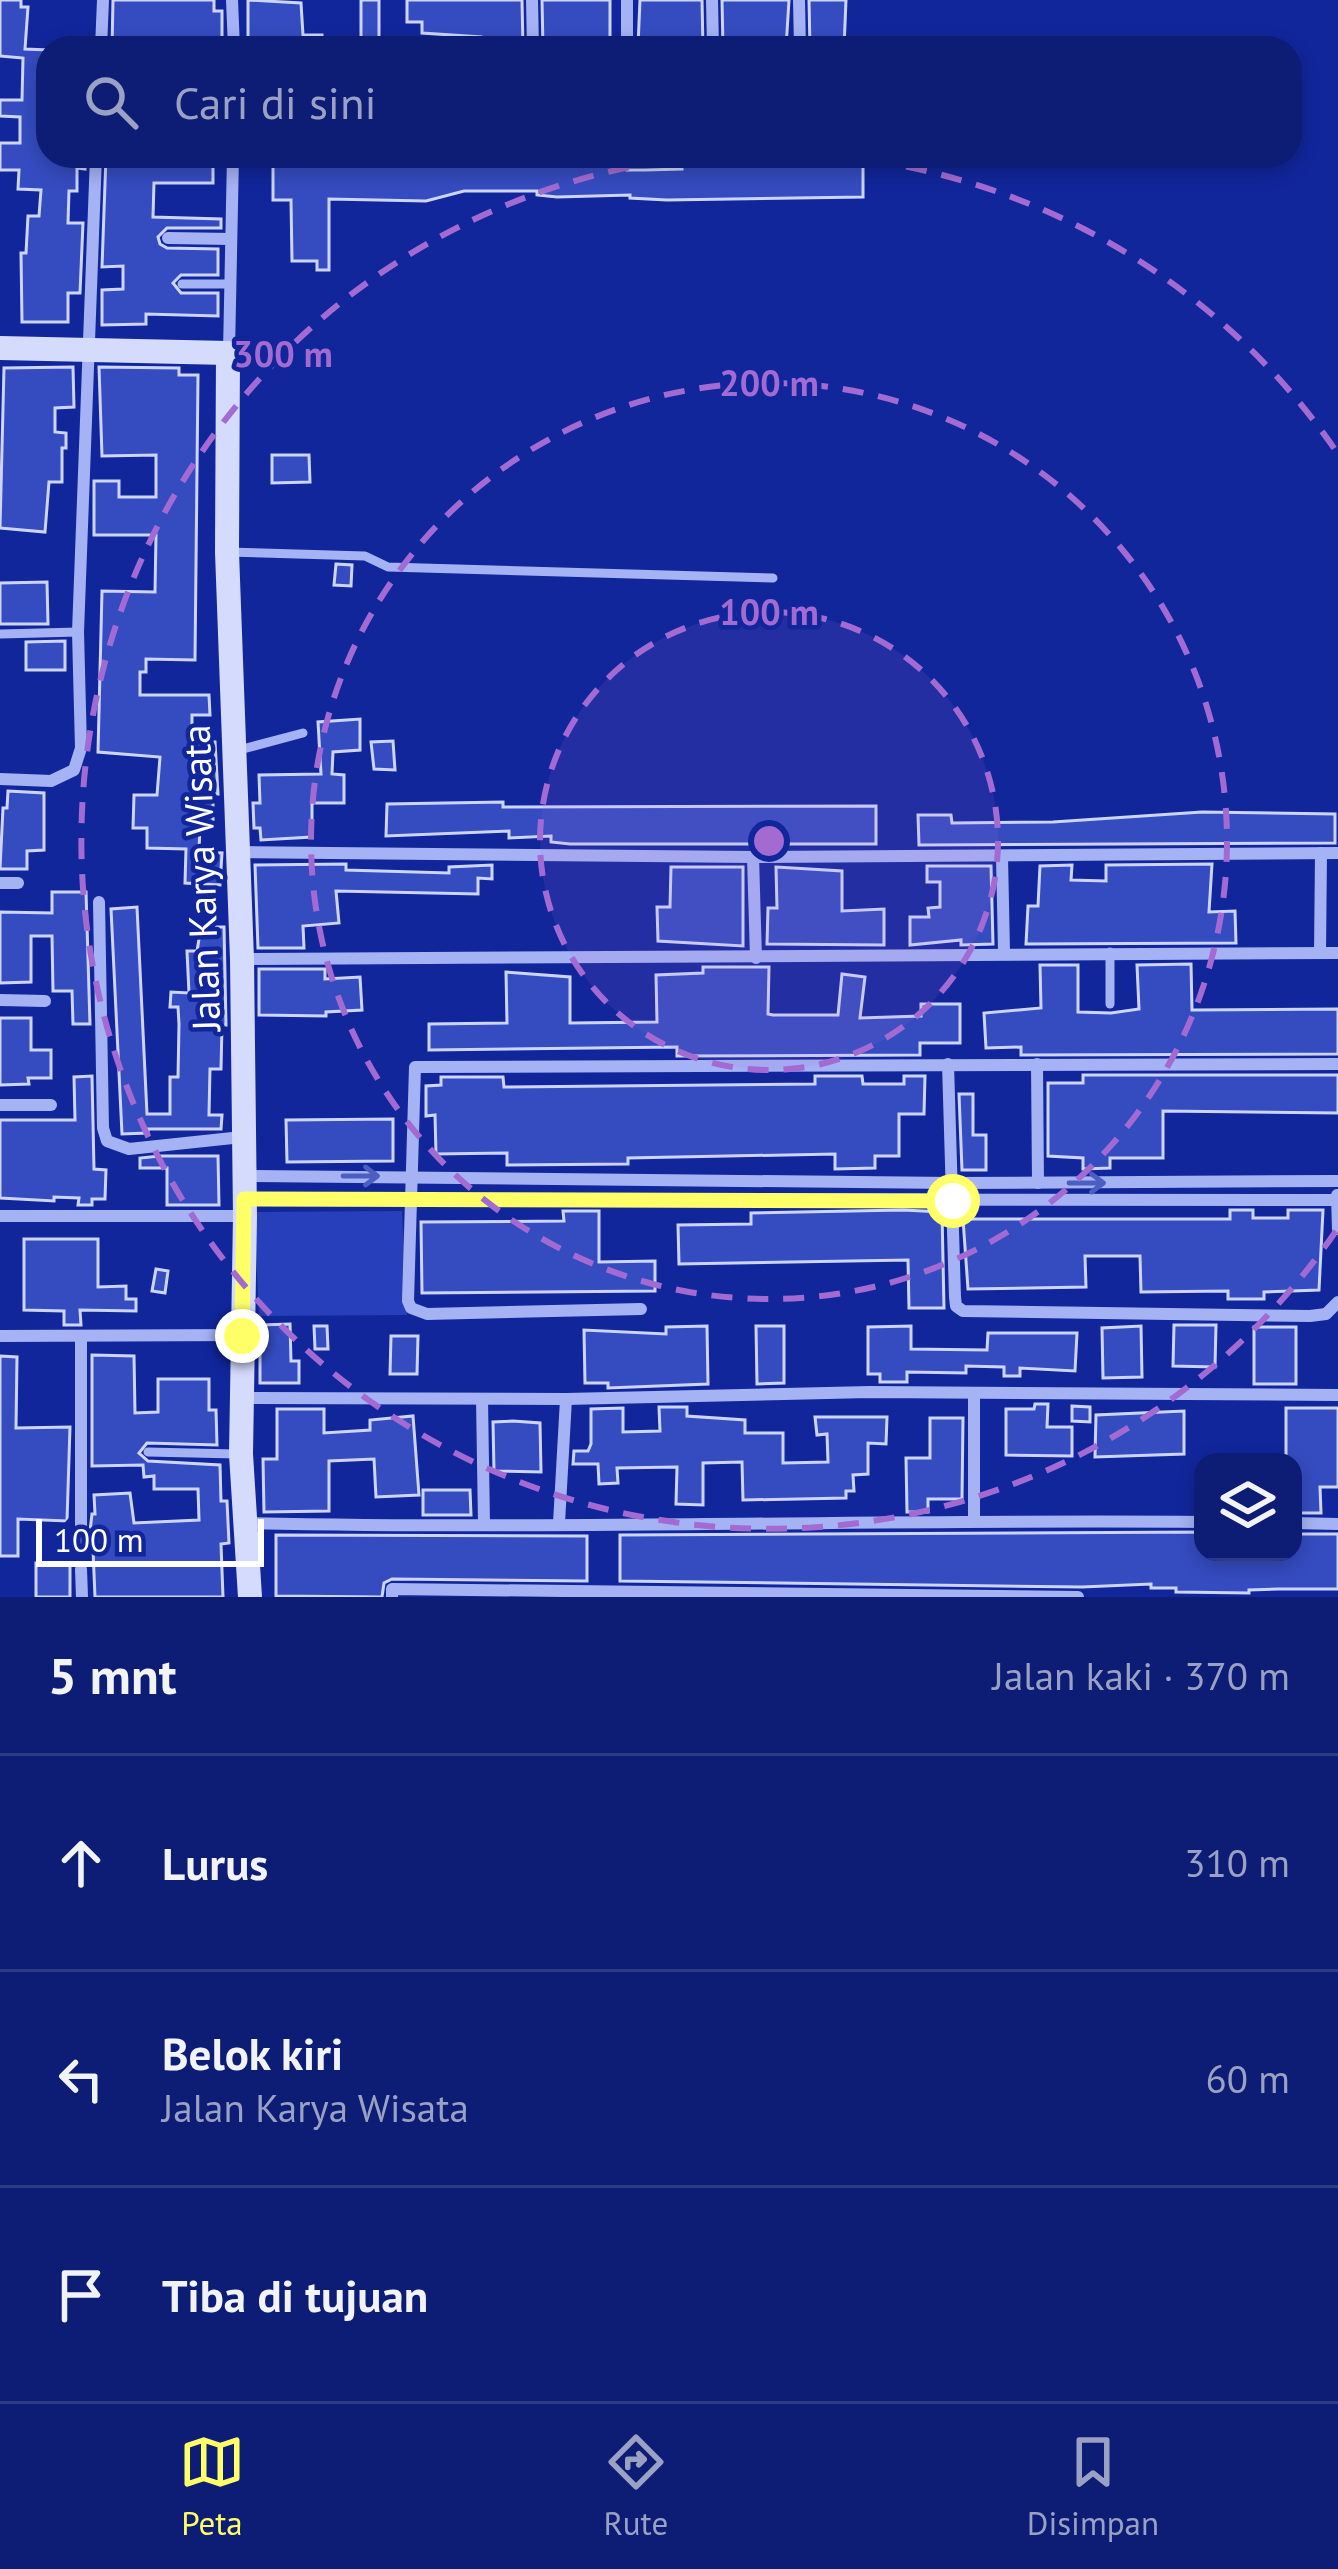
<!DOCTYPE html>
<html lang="id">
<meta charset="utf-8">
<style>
:root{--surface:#0d1c74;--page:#162579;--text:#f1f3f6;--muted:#9aa1c5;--line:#2d3a86;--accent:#ffff68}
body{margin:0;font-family:"PT Sans",sans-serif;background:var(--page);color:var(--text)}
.controls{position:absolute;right:36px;bottom:36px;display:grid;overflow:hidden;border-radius:24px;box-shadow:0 6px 18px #0003}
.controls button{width:108px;height:108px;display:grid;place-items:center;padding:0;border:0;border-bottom:3px solid var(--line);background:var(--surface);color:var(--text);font:60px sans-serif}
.scale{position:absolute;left:36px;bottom:30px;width:228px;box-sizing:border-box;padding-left:12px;border:6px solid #fff;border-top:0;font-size:33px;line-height:42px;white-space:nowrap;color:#fff;-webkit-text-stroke:9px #11269b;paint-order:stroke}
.stop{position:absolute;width:36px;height:36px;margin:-27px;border:9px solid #ffff68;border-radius:50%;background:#fff}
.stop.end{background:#ffff68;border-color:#fff;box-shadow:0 3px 12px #0008}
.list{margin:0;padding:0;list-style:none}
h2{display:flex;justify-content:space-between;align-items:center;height:156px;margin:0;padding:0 48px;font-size:51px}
h2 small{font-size:39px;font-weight:400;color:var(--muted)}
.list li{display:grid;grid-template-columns:78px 1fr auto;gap:36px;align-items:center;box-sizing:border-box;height:216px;padding:0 48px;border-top:3px solid var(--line)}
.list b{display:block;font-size:45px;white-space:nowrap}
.list p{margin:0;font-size:39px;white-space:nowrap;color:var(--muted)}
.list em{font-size:39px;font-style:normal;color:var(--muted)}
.icon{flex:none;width:66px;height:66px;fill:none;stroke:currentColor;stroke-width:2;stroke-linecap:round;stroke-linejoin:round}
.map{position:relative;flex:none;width:1338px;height:1597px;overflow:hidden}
.search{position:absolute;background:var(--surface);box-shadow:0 6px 18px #0003;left:36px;right:36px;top:36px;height:132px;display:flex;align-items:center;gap:30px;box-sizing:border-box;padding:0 42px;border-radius:36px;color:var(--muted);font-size:45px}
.sheet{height:804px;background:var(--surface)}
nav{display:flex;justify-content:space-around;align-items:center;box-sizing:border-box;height:168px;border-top:3px solid var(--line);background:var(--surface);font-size:33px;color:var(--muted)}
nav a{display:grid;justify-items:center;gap:6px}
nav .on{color:var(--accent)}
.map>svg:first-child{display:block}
</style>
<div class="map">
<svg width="1338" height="1597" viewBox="0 0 1338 1597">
<rect width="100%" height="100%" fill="#11269b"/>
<path fill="#273fbb" d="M402 1211 407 1315 259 1316 254 1212Z"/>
<g fill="#354cc1" stroke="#cdd5fe" stroke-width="3">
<path d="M0 0H21V7H28L25 49 48 50V156H86L85 169 77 168V191H69L68 223H83L80 293H68V322H22L21 253H26L28 216H39L41 190 18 189 19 170H0V143H20V117L0 116V100H22L23 58 0 56Z"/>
<path d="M113 0H214V11H222V41H215V48H112Z"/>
<path d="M248 0 301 3 303 35H322V48H248Z"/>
<rect x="361" y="0" width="18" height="48"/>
<path d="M407 0H522L523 48H481V37L422 33V22H407Z"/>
<path d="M542 0H610V48H543Z"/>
<path d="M640 0H702L703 48 638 46Z"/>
<path d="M722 0H789L786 48H723Z"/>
<path d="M809 0H846L844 48H810Z"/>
<path d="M106 156 213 158V183H154L153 217 221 219V228H167L158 237 160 244 167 248 218 249V275H181L173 283 181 293H218V316L146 314V324L102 325V290L123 289V266L102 267Z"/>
<path d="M726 156H863V197L667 200 630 198V195L557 197 537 195V191H464L426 201 329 199V270H317V261H292L291 200H273V163L357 166H412L449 159H627V170H645L682 169V160Z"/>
<path d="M73 367 74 407 55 408V432L66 433V448H62V482H49L45 532 0 528 4 368Z"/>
<path d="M99 367 179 368V375H198L195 660 146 659V672H140V695H209L210 715H192V740L215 742 218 794H213V824H200L199 852 222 853 220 885 185 883 186 849 147 848V828H133L134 795H157L160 757 98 752 102 591 155 592 156 535H94V481H119V497H156V455L102 456Z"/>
<path d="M272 455H309L310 482 272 483Z"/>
<path d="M336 564 352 565 351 586 334 585Z"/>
<path d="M47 582 48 624H0V583Z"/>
<path d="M65 641V670H26V642Z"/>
<path d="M360 719V750L333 752 332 774 344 775V803H312V837L261 840 260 828H254L253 803H260L259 775 321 774 318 722Z"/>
<path d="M393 741 395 770 374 769 371 742Z"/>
<path d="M8 791 44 793V850L27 851V869H0L3 808H7Z"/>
<path d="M503 802V807L876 806V844H570L551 842V836L509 838V831L386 836 387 804Z"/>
<path d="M1202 812 1335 814V843L919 845 918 815H951L952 823 1053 822Z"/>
<path d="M346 864V870L449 873V867L492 865V879L478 878V894L336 891 339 923 303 926 304 948H258L255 865Z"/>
<path d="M1212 864 1209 912 1235 911 1236 943 1026 944 1028 906H1038L1040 866 1072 865 1071 880 1106 881V865Z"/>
<path d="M927 866H991L993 944 961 945V940L910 945V917H929L928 908 940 907V882H927Z"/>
<path d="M671 867H743V946L658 941 657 907H670Z"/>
<path d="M776 867 842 871V911L884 909V945L767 944 768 908H777Z"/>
<path d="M52 892H86L90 1024H73L72 991H53L52 936H31V982L0 983V912L52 913Z"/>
<path d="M137 907 147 1114H170V1077H178L179 1024 178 1007H170L171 992 189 993 187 951H197L201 927H224L226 1025H222L221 1069H210L209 1115H222L221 1129H148V1133L122 1134 111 909Z"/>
<path d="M1191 964 1192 1010 1338 1009V1054L1021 1055V1047L986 1048 984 1013 1041 1008 1040 965H1078V1012L1111 1013 1139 1009 1137 965Z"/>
<path d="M703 967H769L768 1014 773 1015H838L842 974 865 977 860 1018 921 1016V1004H960V1043H920V1055L677 1056V1047L429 1050V1024L507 1023 506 972 570 977V1023L657 1022 656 975 703 973Z"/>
<path d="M259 969H325V979L360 977 362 1010 326 1012V1016L259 1015Z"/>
<path d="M0 1018H31V1050H51V1078H28L29 1084 0 1085Z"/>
<path d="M1083 1075H1338V1113L1163 1111V1158H1110V1168L1083 1169V1158L1048 1156V1083H1083Z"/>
<path d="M92 1076 94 1169 106 1170 105 1199H92V1205H78L79 1198 54 1197V1201L0 1198V1120H75L74 1077Z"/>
<path d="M815 1076H862L863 1084H904V1076H925L924 1114H899V1156H875V1168L835 1169V1154L628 1158V1164L507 1165V1153L436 1154 435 1115 426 1116V1086L441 1085V1077H503L504 1087 815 1084Z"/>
<path d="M959 1094H973V1135H986V1170H962Z"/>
<path d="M393 1119V1161L287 1162 286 1120Z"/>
<path d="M160 1156H218L219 1205H167V1168H140V1158Z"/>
<path d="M903 1210 942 1212 944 1308H909L908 1260 679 1264 678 1225 751 1224V1213Z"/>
<path d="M1230 1210H1253V1218H1288V1210H1323L1319 1290 1264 1292V1299H1228V1291L1141 1292 1140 1256H1085L1086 1287 968 1289 963 1219H1230Z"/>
<path d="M563 1211H599V1262L655 1261V1291L422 1293 421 1222 564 1221Z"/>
<path d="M24 1239H98V1287L126 1286V1299H136V1311L80 1310 81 1325H64V1311L24 1310Z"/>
<path d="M156 1269 168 1271 165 1293 152 1291Z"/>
<path d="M290 1324 291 1361H299V1383H260V1325Z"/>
<path d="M1174 1325H1216L1215 1367 1173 1366Z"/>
<path d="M314 1326H327L328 1349H315Z"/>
<path d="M707 1326 708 1384 608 1388V1383H585L584 1330 666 1334V1327Z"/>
<path d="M756 1326H784V1383L757 1384Z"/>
<path d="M911 1326V1349L987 1350 988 1333H1077L1075 1371 1020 1368V1376H1004V1367L966 1366V1373L907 1372V1382H880V1374H868V1327Z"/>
<path d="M1141 1326 1142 1377 1103 1378 1102 1328Z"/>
<rect x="1254" y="1327" width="42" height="57"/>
<path d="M391 1336H418L417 1374H390Z"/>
<path d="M92 1355 134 1356 135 1413 158 1412V1379H209V1410H216L217 1445 147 1443 139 1453 148 1461 220 1465 221 1501H227L229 1543 221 1544 223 1597H95L93 1550 88 1548 92 1514H95L94 1495 130 1493 134 1523 199 1520 198 1489H154V1476L144 1477 143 1465 92 1466Z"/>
<path d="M0 1356 17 1357 16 1428 70 1427 67 1521 18 1519V1556H0Z"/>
<path d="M1035 1404H1048L1047 1427H1072V1456L1006 1455V1409H1034Z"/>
<path d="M1072 1406 1090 1407V1422L1072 1421Z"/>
<path d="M659 1407H687V1416L745 1420V1433H783V1463L828 1462 827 1434 817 1435 815 1417H887L886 1444 868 1443V1474L853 1475 854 1491H846V1498L743 1500 742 1462 703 1463V1505L676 1504 677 1467 617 1468 618 1483 599 1484 598 1464H573L574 1451H588L591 1444V1409L623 1408V1432L660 1431Z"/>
<path d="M1286 1408H1338V1487H1320L1321 1513H1293V1462H1286Z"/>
<path d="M277 1409H324V1433L370 1430V1420L413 1416 419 1495 376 1497 374 1459 329 1461V1511L264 1512 263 1459H277Z"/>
<path d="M1184 1411V1454L1095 1457 1096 1415Z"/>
<path d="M930 1418H963L962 1499H928V1512H907L906 1458H930Z"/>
<path d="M513 1421 540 1423 541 1472 494 1471 493 1422Z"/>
<path d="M423 1490H470L471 1515H423Z"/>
<path d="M1203 1532V1552H1293V1534H1338V1589H1278L1249 1590V1593L1176 1592V1588H1151V1584L1082 1587 620 1581V1535Z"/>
<path d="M276 1535 587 1536V1581L392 1579 384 1583 382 1597 276 1596Z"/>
<rect x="36" y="1563" width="34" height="34"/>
</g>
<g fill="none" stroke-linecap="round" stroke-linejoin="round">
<g stroke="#a5b2f4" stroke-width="9">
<path d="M182 284H231"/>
<path d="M227 552 365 556 388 567 773 578"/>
<path d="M1 634 78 632"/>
<path d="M239 750 303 733"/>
<path d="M1110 952V1004"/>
<path d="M148 1452 236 1454"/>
</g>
<g stroke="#a5b2f4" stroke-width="12">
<path d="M232 0 234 48"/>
<path d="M532 0 533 48"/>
<path d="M627 0V48"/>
<path d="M712 0 713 48"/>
<path d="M799 0 800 48"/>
<path d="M101 48 103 0"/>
<path d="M168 238 231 239"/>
<path d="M229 352 233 156"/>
<path d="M0 779 51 781 74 770 81 748 78 632 96 156"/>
<path d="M237 852 753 857 1338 853"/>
<path d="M753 857 756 958"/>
<path d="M1002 857 1004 952"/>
<path d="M0 883H18"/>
<path d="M99 902 103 1128 107 1141 129 1149 242 1137"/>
<path d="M1320 953 1321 853"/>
<path d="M242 959 1338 953"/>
<path d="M0 1000 45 1001"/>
<path d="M948 1064 955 1297 956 1306 963 1311 1310 1316 1326 1314 1338 1302"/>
<path d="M1037 1064 1038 1183"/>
<path d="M0 1105H51"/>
<path d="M245 1176 952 1183 1338 1181"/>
<path d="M1337 1195 1338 1229"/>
<path d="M245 1199 1337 1200"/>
<path d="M0 1216H244"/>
<path d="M641 1309 427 1314 411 1308 408 1301 415 1067 1338 1064"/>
<path d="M0 1336 242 1335"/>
<path d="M81 1337V1540"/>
<path d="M974 1394V1520"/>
<path d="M242 1398 566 1399 870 1392 1338 1395"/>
<path d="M482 1399 484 1524"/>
<path d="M247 1523C565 1530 884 1519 1203 1522"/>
<path d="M559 1523 566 1399"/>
<path d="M1293 1523 1338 1524"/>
<path d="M81 1569 82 1597"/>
<path d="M392 1597V1589L1078 1597"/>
</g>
<path stroke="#d5dbfd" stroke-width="24" d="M0 348 228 353 227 552 242 959 245 1216 241 1454 250 1597"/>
</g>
<defs><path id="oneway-shaft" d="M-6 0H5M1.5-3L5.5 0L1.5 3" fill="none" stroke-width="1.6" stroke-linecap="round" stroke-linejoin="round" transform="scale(3)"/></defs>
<g stroke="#4c5ebf">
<use href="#oneway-shaft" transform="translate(361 1176)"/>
<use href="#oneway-shaft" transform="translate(1087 1183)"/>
</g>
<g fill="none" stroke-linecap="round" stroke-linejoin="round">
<path stroke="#ffff68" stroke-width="15" d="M242 1336 244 1199 953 1201"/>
</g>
<circle cx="769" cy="841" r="229" fill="#a36bd2" fill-opacity=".12"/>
<g fill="none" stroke="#a36bd2" stroke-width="6" stroke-dasharray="21 15">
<circle cx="769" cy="841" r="229"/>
<circle cx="769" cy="841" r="458"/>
<path d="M1336 1231A688 688 0 1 1 703 156M835 156A688 688 0 0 1 1336 451"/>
</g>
<g text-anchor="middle" stroke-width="9" stroke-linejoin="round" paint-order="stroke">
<g font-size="39" fill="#fff" stroke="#11269b">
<text transform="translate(201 878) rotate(-92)" y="14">Jalan Karya Wisata</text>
</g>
</g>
<circle cx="769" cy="841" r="18" fill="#a36bd2" stroke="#11269b" stroke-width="6"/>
<g font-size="36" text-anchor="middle" font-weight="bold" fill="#a36bd2" stroke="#11269b" stroke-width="9" stroke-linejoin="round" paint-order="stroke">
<text x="283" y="367">300 m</text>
<text x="769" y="396">200 m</text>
<text x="769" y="625">100 m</text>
</g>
</svg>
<div class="controls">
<button><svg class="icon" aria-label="layers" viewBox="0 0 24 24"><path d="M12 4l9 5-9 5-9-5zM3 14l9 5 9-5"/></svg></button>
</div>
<div class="scale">100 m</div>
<div class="stop" style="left:953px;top:1201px"></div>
<div class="stop end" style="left:242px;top:1336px"></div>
<div class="search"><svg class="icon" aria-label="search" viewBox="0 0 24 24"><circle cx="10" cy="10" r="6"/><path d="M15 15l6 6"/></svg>Cari di sini</div>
</div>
<section class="sheet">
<h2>5 mnt<small>Jalan kaki · 370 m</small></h2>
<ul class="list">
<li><svg class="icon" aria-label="ahead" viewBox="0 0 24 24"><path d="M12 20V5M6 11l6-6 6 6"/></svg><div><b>Lurus</b></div><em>310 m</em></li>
<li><svg class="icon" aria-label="left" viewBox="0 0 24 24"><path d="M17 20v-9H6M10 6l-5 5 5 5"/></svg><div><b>Belok kiri</b><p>Jalan Karya Wisata</p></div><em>60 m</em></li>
<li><svg class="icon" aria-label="arrive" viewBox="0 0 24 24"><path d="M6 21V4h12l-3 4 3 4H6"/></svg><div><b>Tiba di tujuan</b></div></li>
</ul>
</section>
<nav>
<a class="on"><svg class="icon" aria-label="map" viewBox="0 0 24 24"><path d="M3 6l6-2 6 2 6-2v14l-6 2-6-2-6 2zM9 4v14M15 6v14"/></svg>Peta</a>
<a><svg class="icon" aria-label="directions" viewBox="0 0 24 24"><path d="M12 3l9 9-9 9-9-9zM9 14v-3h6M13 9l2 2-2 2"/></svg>Rute</a>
<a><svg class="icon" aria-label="saved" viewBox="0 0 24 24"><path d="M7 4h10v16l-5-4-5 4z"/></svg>Disimpan</a>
</nav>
